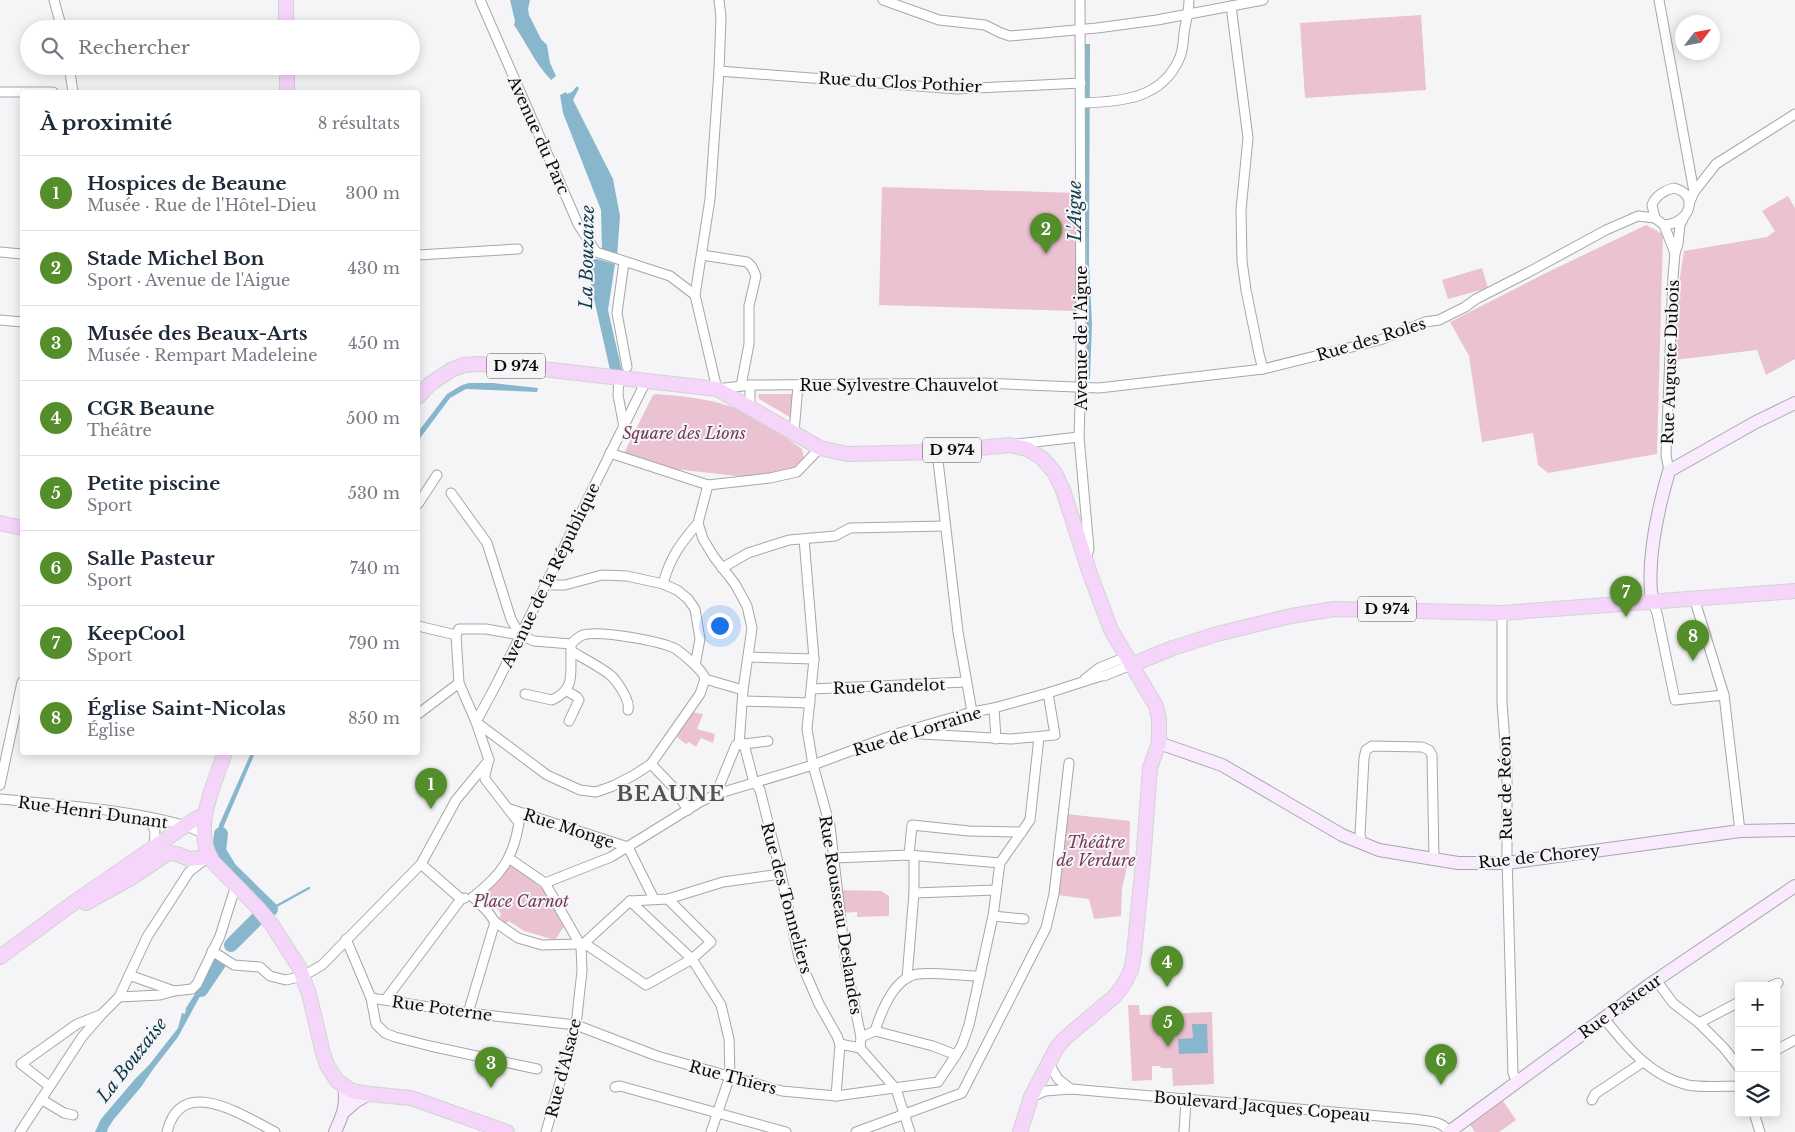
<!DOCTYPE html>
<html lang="fr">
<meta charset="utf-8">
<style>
:root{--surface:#fff;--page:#f2f2f3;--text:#1f2937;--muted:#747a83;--line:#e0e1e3;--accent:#548e2b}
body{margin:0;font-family:"Libre Baskerville",serif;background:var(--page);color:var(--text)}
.controls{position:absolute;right:15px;bottom:15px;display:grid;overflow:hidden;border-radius:5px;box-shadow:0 2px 12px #0003}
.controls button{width:45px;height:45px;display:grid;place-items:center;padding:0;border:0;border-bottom:1px solid var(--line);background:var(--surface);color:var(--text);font:25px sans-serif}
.compass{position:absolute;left:1675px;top:15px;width:45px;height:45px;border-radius:50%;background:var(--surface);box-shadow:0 2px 12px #0003;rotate:58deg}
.you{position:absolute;left:719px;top:625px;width:18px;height:18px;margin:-12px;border:4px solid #fff;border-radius:50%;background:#1a73e8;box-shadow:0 0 0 8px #1a73e833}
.badge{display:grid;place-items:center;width:32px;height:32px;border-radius:50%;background:var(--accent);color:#fff;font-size:16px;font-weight:700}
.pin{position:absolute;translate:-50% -41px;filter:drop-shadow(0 1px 2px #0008)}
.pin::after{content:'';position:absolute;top:26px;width:18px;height:15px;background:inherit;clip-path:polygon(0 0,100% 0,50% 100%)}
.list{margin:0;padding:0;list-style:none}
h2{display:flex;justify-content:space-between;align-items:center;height:65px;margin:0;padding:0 20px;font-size:21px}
h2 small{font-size:16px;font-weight:400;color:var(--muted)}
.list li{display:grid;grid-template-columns:32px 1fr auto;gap:15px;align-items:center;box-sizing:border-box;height:75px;padding:0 20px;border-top:1px solid var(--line)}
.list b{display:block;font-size:19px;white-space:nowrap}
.list p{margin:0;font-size:16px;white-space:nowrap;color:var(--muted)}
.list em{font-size:16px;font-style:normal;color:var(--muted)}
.icon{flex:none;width:28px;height:28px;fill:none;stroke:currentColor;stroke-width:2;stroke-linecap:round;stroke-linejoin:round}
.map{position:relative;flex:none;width:1795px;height:1132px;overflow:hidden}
.search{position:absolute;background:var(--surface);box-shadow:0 2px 12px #0003;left:20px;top:20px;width:400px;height:55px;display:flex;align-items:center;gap:12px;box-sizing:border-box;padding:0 18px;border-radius:28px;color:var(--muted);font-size:19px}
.panel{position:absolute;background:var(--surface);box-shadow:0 2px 12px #0003;left:20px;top:90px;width:400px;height:665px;border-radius:5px}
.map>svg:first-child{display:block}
</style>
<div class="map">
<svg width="1795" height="1132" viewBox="0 0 1795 1132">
<rect width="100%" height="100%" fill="#f5f5f8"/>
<g fill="#ebc2d2">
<path d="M1421 15 1426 90 1305 98 1300 23Z"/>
<path d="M882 187 1077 193V311L879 305Z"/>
<path d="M1788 196 1795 208V359L1766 375 1757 350 1674 360 1677 297 1684 251 1767 237 1775 231 1762 211Z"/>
<path d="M1646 225 1663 234 1657 454 1548 473 1538 465 1533 433 1482 442 1469 356 1450 322 1548 272Z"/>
<path d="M1482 268 1488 288 1448 299 1442 280Z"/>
<path d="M656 394C680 396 705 398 729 406 756 415 779 433 802 449L804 459 790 470 754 478 666 468 626 454 625 451 653 395Z"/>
<path d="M758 394H795L793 419 759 399Z"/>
<path d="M691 712 703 714 697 729 715 734 713 743 701 738 696 747 689 742 686 744 677 737Z"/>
<path d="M1066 814 1130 821 1129 858 1122 888 1121 916 1094 919 1089 899 1057 895Z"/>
<path d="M512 863 545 891 565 925 555 940 524 931 509 921 503 925 498 920 501 914 497 908 483 896Z"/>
<path d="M839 890 881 891 889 896V916L857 917V912L841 913Z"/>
<path d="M1128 1005H1139L1140 1015 1212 1012 1214 1084 1173 1086 1172 1068H1161L1160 1066H1152V1080L1132 1081Z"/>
<path d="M1503 1101 1516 1120 1499 1132H1475L1470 1125Z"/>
</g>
<g fill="#88b7cd">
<path d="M510 0H530L528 9 529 15 541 39 547 45 550 63 556 76 551 80C535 63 527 44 514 25L515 21Z"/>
<path d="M1085 44H1090L1089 264 1092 324 1090 379H1087Z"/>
<path d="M577 86 579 88 573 100 613 179 620 216 617 257 602 252 601 210 563 113 560 95 566 92 567 94 572 92Z"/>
<path d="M585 259H597L615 264 608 310 622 371 610 370Z"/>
<path d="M469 383H493L538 388 537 392 466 389 450 398 418 441V432L447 394 462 385Z"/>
<path d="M251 753H255L223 828 221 850 218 852 217 837 219 825Z"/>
<path d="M212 974 178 1037 154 1068 141 1087 114 1119 108 1128 107 1132H95L101 1119 135 1079 149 1065 178 1028 182 1013 185 1014 186 1008 207 975Z"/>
<path d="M1192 1024H1207L1208 1053 1179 1054 1178 1039 1193 1038Z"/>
</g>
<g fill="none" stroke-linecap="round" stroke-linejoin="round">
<path stroke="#88b7cd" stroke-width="2.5" d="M271 909 309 888"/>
<g stroke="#88b7cd" stroke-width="14">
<path d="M221 834 219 851 230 869 271 909 258 918 231 945"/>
<path d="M201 990 222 959"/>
</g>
<g stroke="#a7a7ab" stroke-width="11">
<g id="street">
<path d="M54 0 62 29"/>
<path d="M480 0 578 224 596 252 670 276 695 295"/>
<path d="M719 0 721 17 719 71 710 199 695 295 717 389 750 385 983 383 1099 388 1263 369 1380 340 1425 322 1439 320 1465 307 1476 299 1527 273 1606 230 1638 216 1655 218"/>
<path d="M883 0 939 20 985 25 1001 33 1010 36 1097 28 1157 20 1263 0"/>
<path d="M1080 0 1081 375 1079 437 1089 549 1086 559"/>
<path d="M1659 0 1694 192"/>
<path d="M1231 6 1248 138 1241 210 1242 261 1246 290 1259 354 1263 369"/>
<path d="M69 66 73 92"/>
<path d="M719 71 957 89 1081 83"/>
<path d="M0 92H53"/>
<path d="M1081 103C1121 102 1163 99 1180 57 1184 47 1183 37 1185 27 1187 17 1189 10 1189 0"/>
<path d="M1674 188C1701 195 1689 224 1664 225L1655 218 1652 205C1655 196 1665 190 1674 188Z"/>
<path d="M1689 204 1694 192 1716 164 1795 114"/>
<path d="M1664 225 1675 253"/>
<path d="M0 252 22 254"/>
<path d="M418 255 518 249"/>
<path d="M702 255 747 262 752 267 756 276 749 306V344L741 386"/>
<path d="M624 262 617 313 627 367"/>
<path d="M0 320 22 322"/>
<path d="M619 378 618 395 624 427"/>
<path d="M750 385V407"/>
<path d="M794 433 798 385"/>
<path d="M1017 444 1079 437"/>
<path d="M937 452 958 632 972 712"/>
<path d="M610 453 708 485 770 478 797 472 820 448"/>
<path d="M1669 471 1666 455 1673 277 1675 253 1678 244 1680 225 1683 219"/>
<path d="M708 485 698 523 703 539 714 557 735 584 747 606 752 628 743 690 739 745"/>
<path d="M451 493 487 543 511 619 520 635"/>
<path d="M418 504 437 475"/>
<path d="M804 539 814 659 807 729 813 765 830 826 846 964 861 1037 860 1048 840 1044"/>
<path d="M722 568 748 553 789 540 835 536 850 528 945 526"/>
<path d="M546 583 551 585H565L602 575 627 576 663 584 677 590 688 599 695 609 700 639 695 665"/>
<path d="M663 584C670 557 681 543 698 523"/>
<path d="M1694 598 1724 695 1740 831"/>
<path d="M1652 601 1657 613 1675 700 1724 695"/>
<path d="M1502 613V703L1507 769V856L1513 1073 1517 1082"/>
<path d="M418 626 456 635"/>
<path d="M456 635 459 683 476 722 489 760"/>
<path d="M456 635 459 629H486L520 635 534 641 571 644"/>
<path d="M571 644C575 640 578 637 583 635 599 630 661 641 676 649 683 654 704 671 705 679"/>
<path d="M571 644V651C583 658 597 665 609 674 616 679 631 701 628 710"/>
<path d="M749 657 814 659"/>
<path d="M1104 676 1131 665"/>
<path d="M705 679 743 690"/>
<path d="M1085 679 1099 668 1126 657"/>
<path d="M812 689 966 682"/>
<path d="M567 691 577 697 579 700 569 721"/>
<path d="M525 694 552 700C576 689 570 674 571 651"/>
<path d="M743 701 810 703"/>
<path d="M994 708 996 739"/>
<path d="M418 714 459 683"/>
<path d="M476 722 497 683 646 381"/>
<path d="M476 722 547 775 580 790 596 792 613 786 634 775 651 764 700 694 705 679"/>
<path d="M904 733 1011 739 1055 735 1048 693"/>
<path d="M744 744 768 741"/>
<path d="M651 764 674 788 688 810"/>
<path d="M0 785 22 682"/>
<path d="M717 794 720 784 736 745 744 744 753 779 760 790 781 874 799 958 819 1004 837 1036 840 1044 836 1096"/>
<path d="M0 799C61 805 124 809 183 825 190 827 197 831 204 833"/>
<path d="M510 809 628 847"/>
<path d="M149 818 155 831 154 847"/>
<path d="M1362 842 1360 835 1364 758 1366 750 1372 746 1422 747 1429 750 1432 755 1434 859"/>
<path d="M628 847 654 899"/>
<path d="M909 855 912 825 969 831 1022 832"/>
<path d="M834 858 909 855 1000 863"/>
<path d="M510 859 545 883 581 946 582 971 576 1025 546 1132"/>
<path d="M421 864 461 899 465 898"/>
<path d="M545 883 611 857 700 802 717 794 813 765 899 733 972 712 994 708 1048 693 1101 676"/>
<path d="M914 893 996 890"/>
<path d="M473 897C501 875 513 859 519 823L485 779V775L488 763"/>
<path d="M473 897 488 912 495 922 518 938 542 945 579 944"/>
<path d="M630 901 692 959 721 1005 729 1039 730 1076 711 1132"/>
<path d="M630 901 668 899 723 882 781 874"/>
<path d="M993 916 1024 919"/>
<path d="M346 939 371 998 376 1024 385 1033 395 1037 430 1046 537 1069"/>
<path d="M584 943 646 985 692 959 711 942 668 899"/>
<path d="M581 946 630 901"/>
<path d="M212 951 234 965 260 967 270 976 286 980 303 976 322 965 421 864 456 800 489 760"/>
<path d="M129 975 174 991"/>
<path d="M907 978 914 893V856"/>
<path d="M1656 980 1673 1003 1699 1023 1724 1048 1739 1067"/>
<path d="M1771 986 1778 983"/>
<path d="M119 997 160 995 174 991 192 989 197 984 220 936 236 885"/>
<path d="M371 998 468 1013 576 1025 657 1056 782 1091 836 1096 938 1082 956 1055 962 1045 969 1025 993 916 1000 863 1030 820 1039 737"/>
<path d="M386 999 461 899"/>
<path d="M468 1013 495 922"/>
<path d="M1603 1017C1625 1045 1651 1077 1688 1085 1704 1088 1723 1086 1739 1086"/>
<path d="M1699 1023 1739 1002"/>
<path d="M875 1031 933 1046 956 1055"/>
<path d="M861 1037 875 1031C881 1012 894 977 918 974 934 972 962 976 980 976"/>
<path d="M860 1048 896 1089 910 1132"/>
<path d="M1776 1050 1795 1040"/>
<path d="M1048 1062 1058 1079 1071 1089"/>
<path d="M49 1086 21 1064 77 1024 100 1015"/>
<path d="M615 1087 620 1086 786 1132"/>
<path d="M1032 1097 1045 1091 1071 1089 1414 1119C1426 1121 1442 1120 1449 1132"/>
<path d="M41 1099 64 1113 73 1115"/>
<path d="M1592 1100 1595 1094 1643 1062"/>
<path d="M1754 1113 1760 1132"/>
<path d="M20 1132 82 1037 102 1014 119 997 147 937 189 872 207 858"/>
<path d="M167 1132C181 1074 242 1115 275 1132"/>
<path d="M856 1132 962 1093 1046 928 1054 894 1069 763"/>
<path d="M1184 1132 1186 1100"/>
</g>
</g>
<g stroke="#a7a7ab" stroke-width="14">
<g id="secondary">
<path d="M1652 601C1646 561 1658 509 1669 471L1756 422 1795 403"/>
<path d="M1159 743 1222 765 1342 835 1379 850 1458 863H1507L1740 831 1795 830"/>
<path d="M345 1111 355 1102 369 1094"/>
<path d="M335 1132C343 1114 347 1106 344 1086"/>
<path d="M1449 1132 1649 985 1795 886"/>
</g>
</g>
<g stroke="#d3d3d3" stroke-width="16">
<g id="primary">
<path d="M286 0V29"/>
<path d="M287 66V92"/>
<path d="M418 397 430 384 451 370 464 365 477 364 516 366 717 389 820 448 847 454 937 452 1010 445 1027 449 1042 458 1055 473 1063 490 1090 574 1111 630 1156 706 1159 719V743L1150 768 1143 862 1134 954 1131 970 1124 984 1115 996 1064 1039 1056 1049 1031 1097 1020 1132"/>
<path d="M0 523 22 528"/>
<path d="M1131 665 1173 648 1217 634 1291 616 1334 609 1502 613 1795 591"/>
<path d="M225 752C214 786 191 829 213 862L259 909 272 925 299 967 309 994 323 1053 327 1065 337 1081 352 1091 369 1094 411 1098 507 1132"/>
<path d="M86 903 131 878 168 853 177 854 189 859 209 857"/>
<path d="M0 957 79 899 192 821 204 815"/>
</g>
</g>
<use href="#street" stroke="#fff" stroke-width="9"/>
<use href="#secondary" stroke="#faeafd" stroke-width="12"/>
<use href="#primary" stroke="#f6d5fb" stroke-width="14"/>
</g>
<g text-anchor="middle" stroke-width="4" stroke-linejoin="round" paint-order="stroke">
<g fill="#f5f5f8" stroke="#515153" stroke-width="1">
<rect x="487" y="353.5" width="58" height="25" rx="4"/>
<rect x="923" y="437.5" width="58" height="25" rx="4"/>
<rect x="1358" y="596.5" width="58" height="25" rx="4"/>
</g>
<g font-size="15" font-weight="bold" fill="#0b0b0c">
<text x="516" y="371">D 974</text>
<text x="952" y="455">D 974</text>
<text x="1387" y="614">D 974</text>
</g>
<g font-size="16" fill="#0b0b0c" stroke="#f5f5f8">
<text transform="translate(900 82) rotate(3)" y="6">Rue du Clos Pothier</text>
<text transform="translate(539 135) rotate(66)" y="6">Avenue du Parc</text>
<text transform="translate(1081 338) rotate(-90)" y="6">Avenue de l'Aigue</text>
<text transform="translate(1371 339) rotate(-17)" y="6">Rue des Roles</text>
<text transform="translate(1670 362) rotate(-88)" y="6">Rue Auguste Dubois</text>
<text x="899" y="391">Rue Sylvestre Chauvelot</text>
<text transform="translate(550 575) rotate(-64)" y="6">Avenue de la République</text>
<text transform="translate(889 686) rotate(-2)" y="6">Rue Gandelot</text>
<text transform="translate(917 731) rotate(-17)" y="6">Rue de Lorraine</text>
<text transform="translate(1505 788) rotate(-91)" y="6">Rue de Réon</text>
<text transform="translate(93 812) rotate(8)" y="6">Rue Henri Dunant</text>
<text transform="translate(569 828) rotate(18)" y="6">Rue Monge</text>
<text transform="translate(1539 856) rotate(-6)" y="6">Rue de Chorey</text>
<text transform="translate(787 898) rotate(75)" y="6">Rue des Tonneliers</text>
<text transform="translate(841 915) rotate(81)" y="6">Rue Rousseau Deslandes</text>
<text transform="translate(1620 1006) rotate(-36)" y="6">Rue Pasteur</text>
<text transform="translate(442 1008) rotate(8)" y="6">Rue Poterne</text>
<text transform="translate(563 1068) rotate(-76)" y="6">Rue d'Alsace</text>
<text transform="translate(733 1077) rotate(15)" y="6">Rue Thiers</text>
<text transform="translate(1262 1106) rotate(5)" y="6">Boulevard Jacques Copeau</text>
</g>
<g font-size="16" font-style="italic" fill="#743a54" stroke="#f5f5f8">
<text x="684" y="439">Square des Lions</text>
<text x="1096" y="848">Théâtre<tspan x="1096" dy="18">de Verdure</tspan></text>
<text x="521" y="907">Place Carnot</text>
</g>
<g font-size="18" font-style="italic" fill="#113a4a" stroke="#f5f5f8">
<text transform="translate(1075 211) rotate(-90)" y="6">L'Aigue</text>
<text transform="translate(587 257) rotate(-89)" y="6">La Bouzaize</text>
<text transform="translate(132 1060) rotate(-52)" y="6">La Bouzaise</text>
</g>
<g font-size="21" font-weight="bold" letter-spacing="1" fill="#535356" stroke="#f5f5f8">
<text x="671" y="801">BEAUNE</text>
</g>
</g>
</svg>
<div class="controls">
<button>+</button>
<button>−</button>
<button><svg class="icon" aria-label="layers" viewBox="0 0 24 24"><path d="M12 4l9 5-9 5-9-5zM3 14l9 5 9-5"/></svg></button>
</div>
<svg class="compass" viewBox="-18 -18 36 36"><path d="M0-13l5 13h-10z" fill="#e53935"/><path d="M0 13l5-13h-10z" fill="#747a83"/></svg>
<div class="you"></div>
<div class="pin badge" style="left:431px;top:809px">1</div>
<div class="pin badge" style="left:1046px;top:254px">2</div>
<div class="pin badge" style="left:491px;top:1088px">3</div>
<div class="pin badge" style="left:1167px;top:987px">4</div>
<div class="pin badge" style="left:1168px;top:1047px">5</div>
<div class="pin badge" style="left:1441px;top:1085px">6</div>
<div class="pin badge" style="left:1626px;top:617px">7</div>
<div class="pin badge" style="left:1693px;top:661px">8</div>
<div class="search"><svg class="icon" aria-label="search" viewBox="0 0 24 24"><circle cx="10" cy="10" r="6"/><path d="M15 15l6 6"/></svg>Rechercher</div>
<section class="panel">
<h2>À proximité<small>8 résultats</small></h2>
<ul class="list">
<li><span class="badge">1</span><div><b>Hospices de Beaune</b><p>Musée · Rue de l'Hôtel-Dieu</p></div><em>300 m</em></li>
<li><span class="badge">2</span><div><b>Stade Michel Bon</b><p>Sport · Avenue de l'Aigue</p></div><em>430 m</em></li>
<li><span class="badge">3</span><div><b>Musée des Beaux-Arts</b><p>Musée · Rempart Madeleine</p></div><em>450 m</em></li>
<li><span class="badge">4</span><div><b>CGR Beaune</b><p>Théâtre</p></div><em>500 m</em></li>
<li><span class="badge">5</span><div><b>Petite piscine</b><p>Sport</p></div><em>530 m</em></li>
<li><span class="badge">6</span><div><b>Salle Pasteur</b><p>Sport</p></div><em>740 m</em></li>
<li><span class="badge">7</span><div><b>KeepCool</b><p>Sport</p></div><em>790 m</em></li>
<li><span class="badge">8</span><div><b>Église Saint-Nicolas</b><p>Église</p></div><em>850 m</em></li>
</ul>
</section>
</div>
